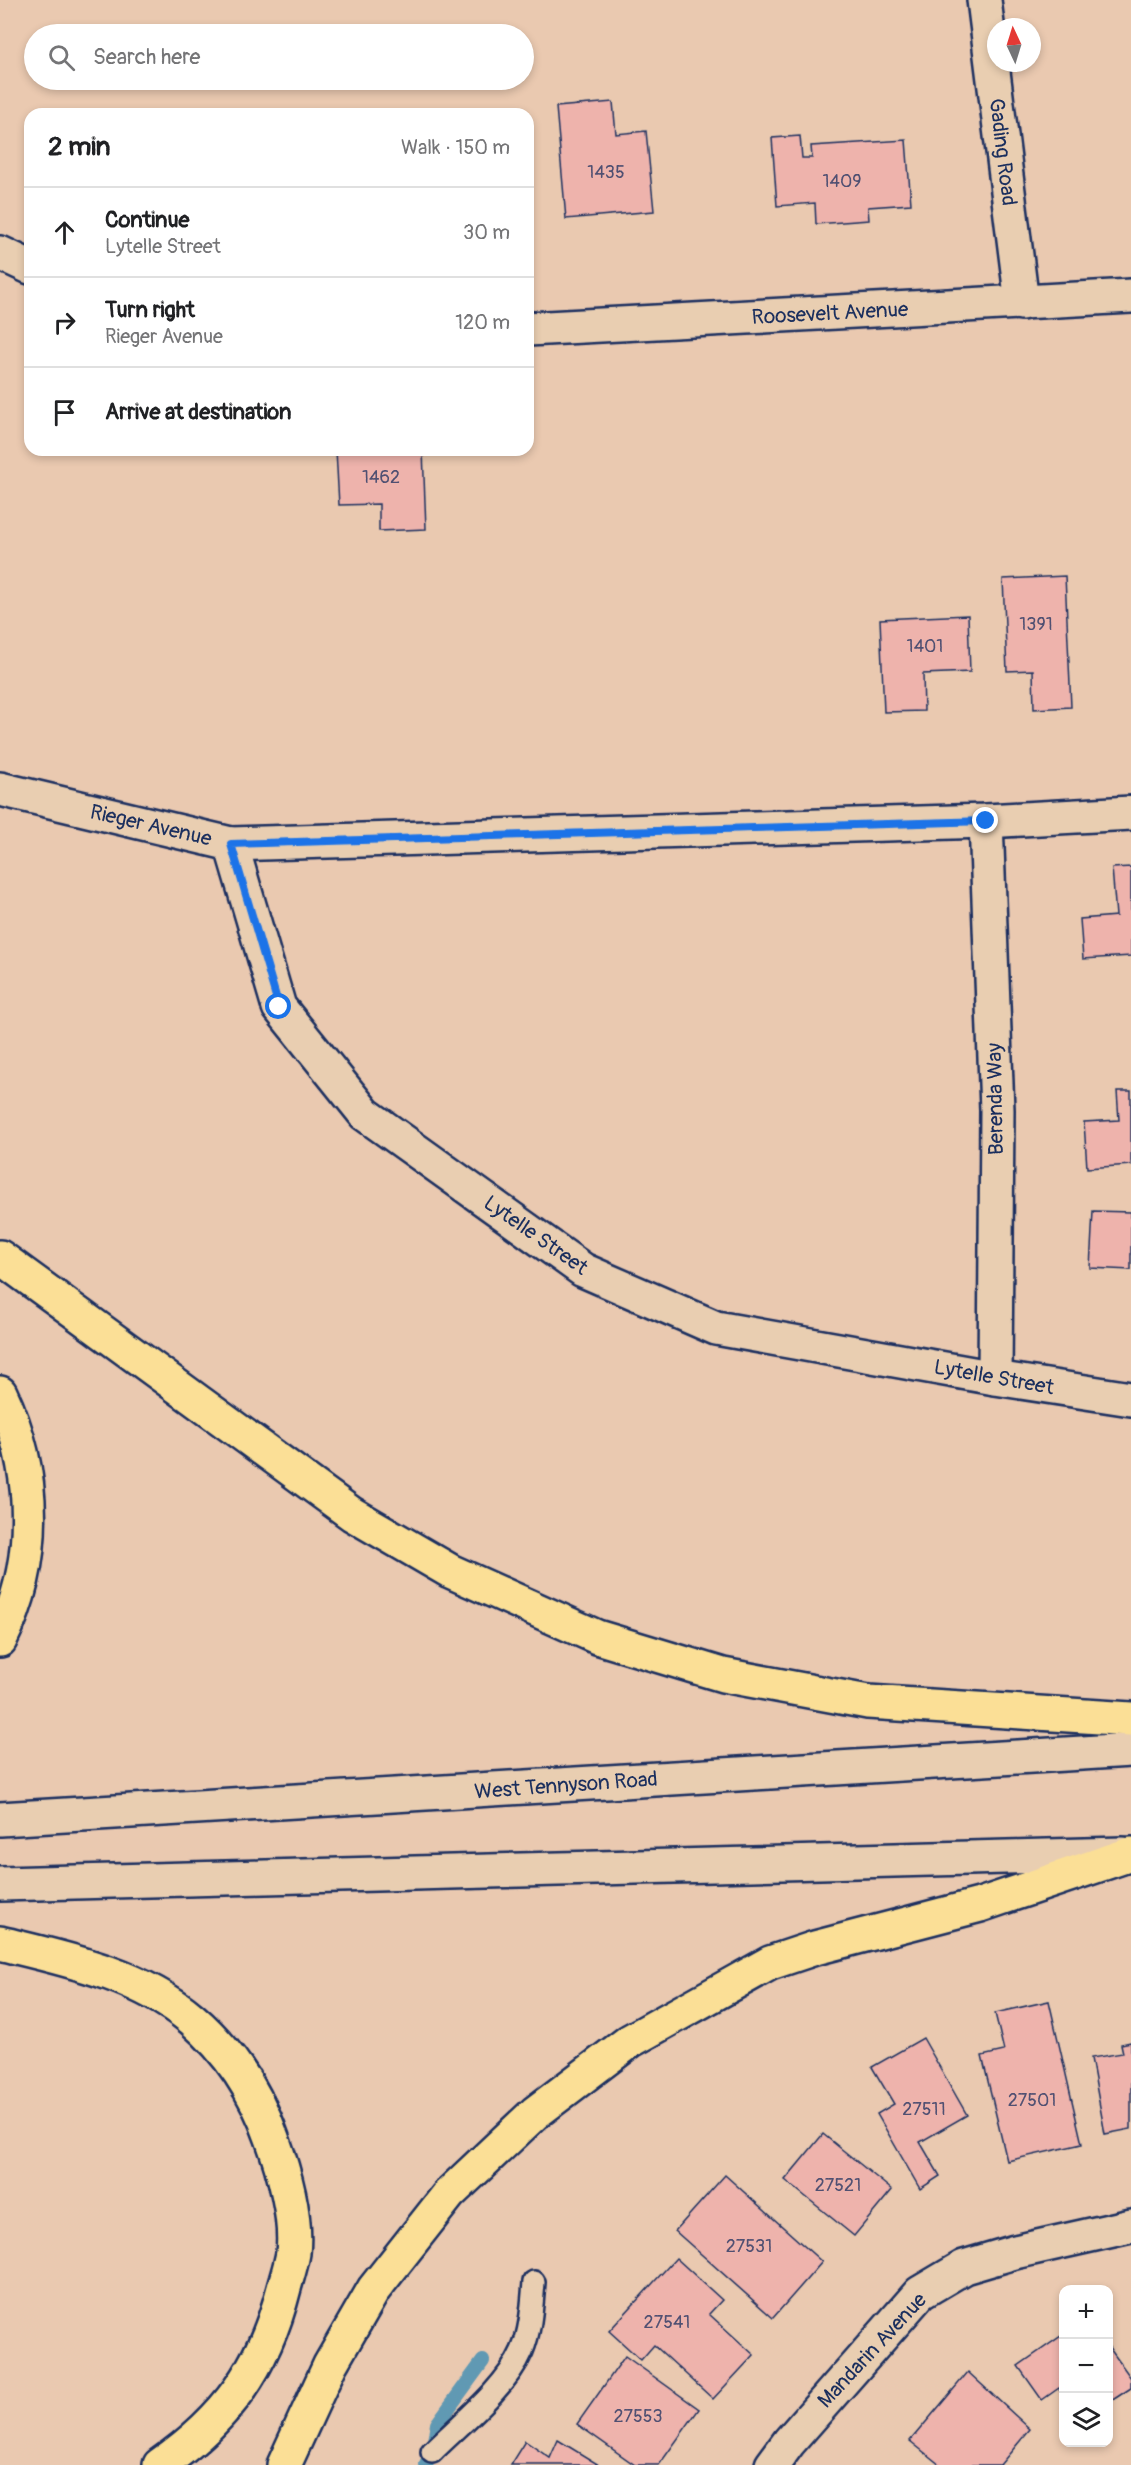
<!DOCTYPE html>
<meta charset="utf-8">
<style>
:root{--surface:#fff;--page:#f6f6f6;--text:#202124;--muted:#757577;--line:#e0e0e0}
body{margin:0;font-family:Pangolin,sans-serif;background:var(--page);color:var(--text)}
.controls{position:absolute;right:18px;bottom:18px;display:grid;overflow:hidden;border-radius:12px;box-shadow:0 3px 9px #0003}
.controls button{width:54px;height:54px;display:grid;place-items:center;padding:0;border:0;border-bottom:2px solid var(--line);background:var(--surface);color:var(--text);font:30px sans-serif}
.compass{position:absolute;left:987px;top:18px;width:54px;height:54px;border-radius:50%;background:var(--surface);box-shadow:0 3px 9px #0003;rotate:356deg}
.stop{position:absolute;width:18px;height:18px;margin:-14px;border:4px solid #1a73e8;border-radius:50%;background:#fff}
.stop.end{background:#1a73e8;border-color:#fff;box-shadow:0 2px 6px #0008}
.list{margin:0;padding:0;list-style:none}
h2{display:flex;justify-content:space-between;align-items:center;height:78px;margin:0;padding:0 24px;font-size:26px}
h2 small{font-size:20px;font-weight:400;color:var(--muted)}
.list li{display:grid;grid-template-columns:39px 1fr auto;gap:18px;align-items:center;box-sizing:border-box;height:90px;padding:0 24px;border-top:2px solid var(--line)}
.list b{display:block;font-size:22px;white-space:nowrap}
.list p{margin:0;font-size:20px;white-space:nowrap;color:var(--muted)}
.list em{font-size:20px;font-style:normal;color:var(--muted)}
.icon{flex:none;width:33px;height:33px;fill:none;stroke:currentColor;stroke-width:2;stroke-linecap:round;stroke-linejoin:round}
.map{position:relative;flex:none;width:1131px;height:2465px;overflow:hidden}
.search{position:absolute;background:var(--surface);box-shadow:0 3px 9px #0003;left:24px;top:24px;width:510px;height:66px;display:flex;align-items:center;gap:15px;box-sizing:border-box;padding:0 21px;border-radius:33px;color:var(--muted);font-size:22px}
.panel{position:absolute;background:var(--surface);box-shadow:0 3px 9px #0003;left:24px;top:108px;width:510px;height:348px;border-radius:18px}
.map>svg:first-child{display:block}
</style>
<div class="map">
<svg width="1131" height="2465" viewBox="0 0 1131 2465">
<rect width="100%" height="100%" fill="#eac9b0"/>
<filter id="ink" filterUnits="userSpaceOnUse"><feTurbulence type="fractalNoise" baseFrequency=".0167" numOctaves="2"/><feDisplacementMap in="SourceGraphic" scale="12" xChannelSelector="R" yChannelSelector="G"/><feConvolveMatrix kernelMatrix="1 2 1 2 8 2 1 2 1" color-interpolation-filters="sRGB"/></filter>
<g filter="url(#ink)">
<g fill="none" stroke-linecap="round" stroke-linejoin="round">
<path stroke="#6199b3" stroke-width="14" d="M426 2465 432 2452 437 2424 483 2361"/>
</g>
<g fill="#eeb3ac" stroke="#1b2f5e" stroke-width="1.5">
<path d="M613 102 616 134 646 131 654 211 566 219 556 107Z"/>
<path d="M800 136 802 158H812L811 146 906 140 911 204 868 207 869 220 816 224 815 203 777 206 772 138Z"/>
<path d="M336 450H423L426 529 379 531V504L339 505Z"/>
<path d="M1065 576 1071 707 1034 709 1033 670 1007 671 1003 579Z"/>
<path d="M968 615 970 672 923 674 924 711 884 712 880 619Z"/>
<path d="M1131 867V956L1083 959 1080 919 1116 916 1112 868Z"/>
<path d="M1117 1091H1131V1165L1087 1168 1084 1122 1119 1120Z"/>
<path d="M1093 1211 1131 1212V1270L1090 1268Z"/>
<path d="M1049 2001 1082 2144 1007 2161 982 2056 1004 2051 995 2013Z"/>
<path d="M923 2038 967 2115 920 2142 940 2176 920 2189 877 2114 894 2104 872 2067Z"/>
<path d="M1131 2042V2129L1105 2134 1091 2058 1123 2053 1121 2044Z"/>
<path d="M823 2134 892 2190 854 2236 785 2180Z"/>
<path d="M725 2175 822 2262 773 2318 675 2231Z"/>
<path d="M676 2258 722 2300 709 2314 754 2355 713 2399 654 2345 641 2360 609 2331Z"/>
<path d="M1064 2334V2395L1059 2388 1042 2400 1018 2366Z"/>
<path d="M1108 2346 1131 2378V2388L1108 2403Z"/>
<path d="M625 2356 699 2409 659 2465H635L577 2424Z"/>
<path d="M968 2372 1030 2429 1000 2465H940L910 2441Z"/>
<path d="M558 2440 599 2465H510L525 2441 550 2458Z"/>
</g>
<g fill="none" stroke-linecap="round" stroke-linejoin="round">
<g stroke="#1b2f5e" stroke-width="26">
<path id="service" d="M432 2452C460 2424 506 2388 522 2351 531 2330 532 2305 534 2282"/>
</g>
<g stroke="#1b2f5e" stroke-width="38">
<g id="minor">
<path d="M984 0 1022 303"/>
<path d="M0 789 231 844 986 821 1131 813"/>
<path d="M986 821 997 1110 995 1378"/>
<path d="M231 844 279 1007 365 1114 583 1270 716 1328 995 1378 1131 1399"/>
<path d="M772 2465 789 2442 920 2293 964 2267 1015 2252 1131 2226"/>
</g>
</g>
<g stroke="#1b2f5e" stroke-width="38">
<g id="tertiary">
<path d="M0 253 30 267"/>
<path d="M528 329 1131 296"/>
</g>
</g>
<g stroke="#1b2f5e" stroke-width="38">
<g id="secondary">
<path d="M0 1819 1131 1750"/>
<path d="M0 1884 1123 1854"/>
</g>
</g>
<g stroke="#1b2f5e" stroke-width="38">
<g id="motorway">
<path d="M0 1257 352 1514 450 1571 597 1637 723 1675 868 1702 1131 1719"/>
<path d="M0 1393C37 1470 39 1563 0 1640"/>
<path d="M0 1943C66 1959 139 1974 192 2019 229 2051 256 2092 272 2138 284 2171 297 2218 293 2253 291 2265 287 2277 284 2288 264 2368 226 2419 160 2465"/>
<path d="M284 2465 330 2365 374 2289 449 2194 535 2113 630 2041 770 1963 815 1948 980 1905 1131 1854"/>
</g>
</g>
<use href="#service" stroke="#e9ceb1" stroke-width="21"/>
<use href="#minor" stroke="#e9ceb1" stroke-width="33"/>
<use href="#tertiary" stroke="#e9ceb1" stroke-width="33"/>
<use href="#secondary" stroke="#e9ceb1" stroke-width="33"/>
<use href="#motorway" stroke="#fbdf96" stroke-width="33"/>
</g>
</g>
<g fill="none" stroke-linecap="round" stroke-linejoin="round" filter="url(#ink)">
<path stroke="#1a73e8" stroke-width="8" d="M279 1007 231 844 986 821"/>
</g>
<g text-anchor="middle" stroke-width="4.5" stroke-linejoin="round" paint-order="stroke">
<g font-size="18" fill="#505072">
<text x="606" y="178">1435</text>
<text x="842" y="187">1409</text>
<text x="381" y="483">1462</text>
<text x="1036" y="630">1391</text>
<text x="925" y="652">1401</text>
<text x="1032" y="2106">27501</text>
<text x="924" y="2115">27511</text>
<text x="838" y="2191">27521</text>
<text x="749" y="2252">27531</text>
<text x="667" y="2328">27541</text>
<text x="638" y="2422">27553</text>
</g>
<g font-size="21" fill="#1b2f5e" stroke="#e9ceb1">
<text transform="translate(1003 152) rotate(83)" y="7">Gading Road</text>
<text transform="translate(830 313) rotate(-3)" y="7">Roosevelt Avenue</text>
<text transform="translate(151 825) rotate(13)" y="7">Rieger Avenue</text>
<text transform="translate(995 1099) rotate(-91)" y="7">Berenda Way</text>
<text transform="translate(536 1235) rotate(35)" y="7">Lytelle Street</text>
<text transform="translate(994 1377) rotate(10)" y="7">Lytelle Street</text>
<text transform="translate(566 1785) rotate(-4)" y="7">West Tennyson Road</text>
<text transform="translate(872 2350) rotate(-47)" y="7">Mandarin Avenue</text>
</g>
</g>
</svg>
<div class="controls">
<button>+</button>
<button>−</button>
<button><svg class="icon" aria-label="layers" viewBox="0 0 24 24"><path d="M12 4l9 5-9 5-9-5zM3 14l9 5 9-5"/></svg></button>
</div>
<svg class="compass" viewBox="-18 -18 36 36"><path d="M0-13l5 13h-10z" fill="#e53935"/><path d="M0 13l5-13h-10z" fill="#757577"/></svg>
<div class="stop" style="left:279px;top:1007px"></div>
<div class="stop end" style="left:986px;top:821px"></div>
<div class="search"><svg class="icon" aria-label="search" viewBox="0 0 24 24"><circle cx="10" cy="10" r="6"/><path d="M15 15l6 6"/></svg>Search here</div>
<section class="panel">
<h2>2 min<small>Walk · 150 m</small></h2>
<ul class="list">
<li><svg class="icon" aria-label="ahead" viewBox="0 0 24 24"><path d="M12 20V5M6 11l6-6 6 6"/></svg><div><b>Continue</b><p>Lytelle Street</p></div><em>30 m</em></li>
<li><svg class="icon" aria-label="right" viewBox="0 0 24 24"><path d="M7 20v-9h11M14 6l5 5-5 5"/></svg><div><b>Turn right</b><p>Rieger Avenue</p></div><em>120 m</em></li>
<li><svg class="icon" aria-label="arrive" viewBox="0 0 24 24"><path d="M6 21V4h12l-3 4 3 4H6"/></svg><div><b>Arrive at destination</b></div></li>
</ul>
</section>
</div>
